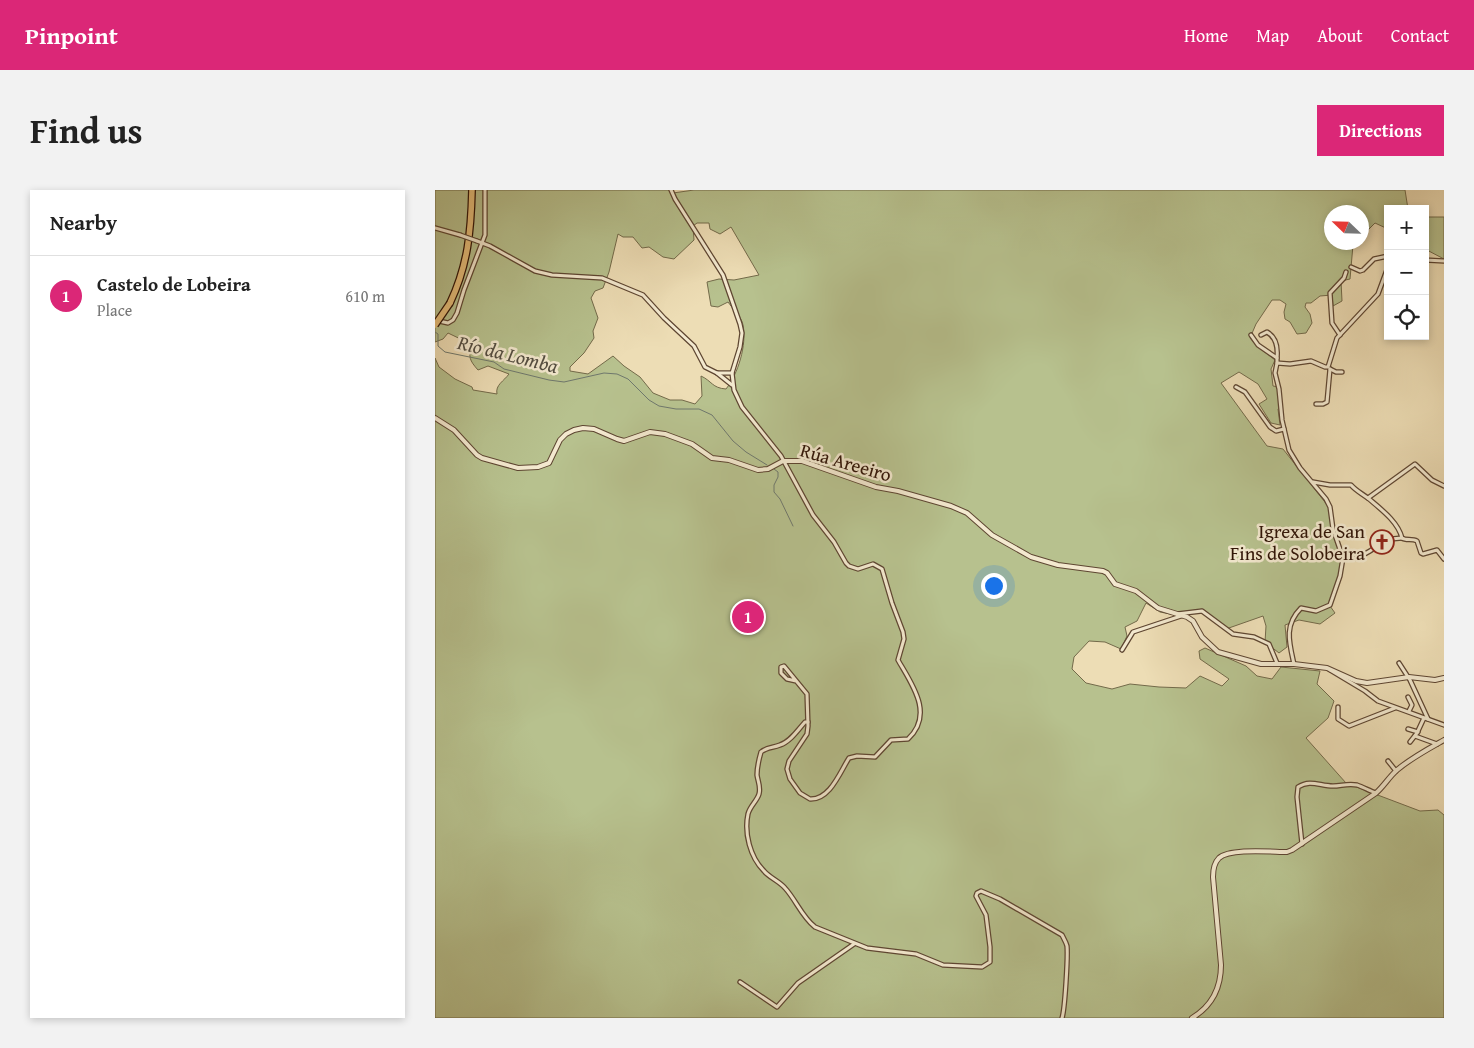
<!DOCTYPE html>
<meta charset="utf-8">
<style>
:root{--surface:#fff;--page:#f2f2f2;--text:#222;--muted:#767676;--line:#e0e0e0;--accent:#db2777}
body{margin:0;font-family:"Gentium Book Plus",serif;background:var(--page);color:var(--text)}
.controls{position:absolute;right:15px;top:15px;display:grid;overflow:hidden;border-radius:0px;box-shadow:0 2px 8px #0003}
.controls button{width:45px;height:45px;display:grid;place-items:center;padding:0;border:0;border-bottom:1px solid var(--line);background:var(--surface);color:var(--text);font:25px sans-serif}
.compass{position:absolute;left:889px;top:15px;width:45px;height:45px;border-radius:50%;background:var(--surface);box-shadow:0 2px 8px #0003;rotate:293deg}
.you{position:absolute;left:558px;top:395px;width:18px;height:18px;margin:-12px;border:4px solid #fff;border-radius:50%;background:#1a73e8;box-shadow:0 0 0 8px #1a73e833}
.badge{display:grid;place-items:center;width:32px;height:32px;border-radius:50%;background:var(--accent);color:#fff;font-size:16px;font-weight:700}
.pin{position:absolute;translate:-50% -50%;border:2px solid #fff;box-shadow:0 1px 5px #0006}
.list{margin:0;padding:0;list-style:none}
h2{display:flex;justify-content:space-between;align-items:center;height:65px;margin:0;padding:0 20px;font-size:21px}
h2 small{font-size:16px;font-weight:400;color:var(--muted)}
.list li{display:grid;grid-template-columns:32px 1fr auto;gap:15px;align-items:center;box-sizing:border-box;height:80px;padding:0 20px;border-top:1px solid var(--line)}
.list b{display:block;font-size:19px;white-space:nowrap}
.list p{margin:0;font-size:16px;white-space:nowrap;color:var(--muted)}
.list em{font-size:16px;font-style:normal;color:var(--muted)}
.icon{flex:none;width:28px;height:28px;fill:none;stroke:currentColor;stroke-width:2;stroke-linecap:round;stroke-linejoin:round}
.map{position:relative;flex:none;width:1009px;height:828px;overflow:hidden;border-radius:0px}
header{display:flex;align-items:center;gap:30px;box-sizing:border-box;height:70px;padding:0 25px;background:var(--accent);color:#fff}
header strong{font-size:24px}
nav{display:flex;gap:28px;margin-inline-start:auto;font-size:18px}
.intro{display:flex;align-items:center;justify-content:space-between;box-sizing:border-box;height:120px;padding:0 30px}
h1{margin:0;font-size:35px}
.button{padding:12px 22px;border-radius:0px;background:var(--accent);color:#fff;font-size:18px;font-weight:700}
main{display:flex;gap:30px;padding:0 30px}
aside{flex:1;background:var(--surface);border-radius:0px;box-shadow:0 2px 8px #0003}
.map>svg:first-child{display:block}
</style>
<header>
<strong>Pinpoint</strong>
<nav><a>Home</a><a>Map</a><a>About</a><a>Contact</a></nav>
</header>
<div class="intro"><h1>Find us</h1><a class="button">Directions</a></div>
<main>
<aside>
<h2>Nearby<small></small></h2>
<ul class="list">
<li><span class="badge">1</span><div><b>Castelo de Lobeira</b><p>Place</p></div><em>610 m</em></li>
</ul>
</aside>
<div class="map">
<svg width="1009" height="828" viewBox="0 0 1009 828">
<rect width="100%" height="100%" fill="#edddb5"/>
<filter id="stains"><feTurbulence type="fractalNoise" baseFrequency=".004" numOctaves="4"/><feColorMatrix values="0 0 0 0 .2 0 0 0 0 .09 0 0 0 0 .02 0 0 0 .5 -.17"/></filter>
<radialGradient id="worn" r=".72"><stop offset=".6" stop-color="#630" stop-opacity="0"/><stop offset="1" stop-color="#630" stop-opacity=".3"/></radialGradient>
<g fill="#b7c18e" stroke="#736a4a" fill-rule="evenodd">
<path d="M0 0H236L238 3 259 0H970L973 19H953V39L940 33 927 46 926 22H896V52L921 53 918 55 915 89 906 91 907 111 898 116 897 105 885 106 876 113H871L870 117 875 124 877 133 871 143 862 144 855 132 850 129 849 122 851 114 845 110H837L821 134 815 148 822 156 840 170 836 179 838 196 844 197 847 217 843 219 845 235 836 233 824 214 832 209 823 194 804 182 786 193 832 256 848 259 893 316 909 368 895 416 900 423 885 434 864 430 850 435 852 457 844 463 830 452 831 436 828 426 791 439 768 419 735 424 725 422 711 413 702 431 690 437 692 446 686 459 670 452 654 451 639 467 637 479 651 493 677 499 695 494 724 497 751 498 765 486 787 496 794 489 765 469 764 461 770 458 811 476 822 486 837 489 846 477 885 481 882 494 899 511 893 528 871 548 911 593 985 621 1003 620 1009 625V828H0V168L4 177 20 189 37 197 38 200 62 204C60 195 69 191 74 184L53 176 43 180C35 171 32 166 38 155L13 143 8 149 0 152ZM262 33H274L275 39 285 44 296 37 324 85 299 90 284 89 272 92 276 116 283 117 293 112C298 119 307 128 308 135 312 155 303 184 291 199 277 198 277 191 266 186L267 206 260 214 247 210H235L218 203 205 187 189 176 178 166 153 184 135 181V177L149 163 159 148 158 141 163 128 156 108 160 101 168 98 174 82 183 44 188 47H198L207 58 214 57 228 67 239 69 259 50 258 36Z"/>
<path d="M990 27H1009V69L990 59Z"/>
</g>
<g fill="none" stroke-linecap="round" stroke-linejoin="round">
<g stroke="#6f786d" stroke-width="1">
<path d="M0 142 3 144V156L10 162 59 172 69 179 114 190 129 192 169 183 182 184 193 189 214 210 224 216 241 219H264L277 225 298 251 311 262 332 275"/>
<path d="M339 279 343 282V287L339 295V302L345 309 358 336"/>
</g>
<g stroke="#5e4632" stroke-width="5.5">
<g id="minor">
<path d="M236 0 240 9 288 85 305 134 307 143 305 157 297 183 299 200 307 217 346 266 378 325 399 352 411 373 414 376 423 379 438 374 447 379 457 413 468 442 469 449 463 470C476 493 500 524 473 549L456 550 440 567 422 566 414 568C405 582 395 610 375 609L365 603 355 589 352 579 354 571 372 544 373 536 372 504 349 476 346 477V483L352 489 361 491"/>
<path d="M0 38 25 45"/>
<path d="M42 51 55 56 100 81 117 85 167 88 208 105 229 128 259 156 270 177 282 183H297"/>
<path d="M990 70 1009 71"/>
<path d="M916 77 925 81 928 80 939 69 953 66"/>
<path d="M953 77 943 104 902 148 893 177H890L876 171 855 174 842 173 840 183 844 199 847 230 854 260 865 278 891 309 895 317 898 339 908 368C927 369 920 369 935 361 936 360 940 358 942 356 944 352 943 350 948 346L956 349 967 348"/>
<path d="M4 131 13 133 18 130 22 123 29 100 50 45V0"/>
<path d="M816 145 823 155 842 168V173"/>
<path d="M826 145 832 142C841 147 843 158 842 168"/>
<path d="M905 145 897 133 895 103 909 88 911 82"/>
<path d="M895 179 901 182H907"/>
<path d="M282 183 297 195"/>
<path d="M801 197 810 202 835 237 841 241 849 239"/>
<path d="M881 214H888L892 212 895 179"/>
<path d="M878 292 895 295H916C921 301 928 304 934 309 947 320 963 332 967 348 971 351 977 348 982 351L986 363 988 364 1002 360 1009 369"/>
<path d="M933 308 980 274 997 290 1009 296"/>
<path d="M742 424 767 421 798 444 819 447 834 454 842 473"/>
<path d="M687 460 698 442 746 426"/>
<path d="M964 473 975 490 993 529"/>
<path d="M859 474C854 452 849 435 866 418L881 421 895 415 905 386 908 368"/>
<path d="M895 480 930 501 943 511 1009 535"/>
<path d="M973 507 977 515 974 521"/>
<path d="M903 517V529L914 536 960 518"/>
<path d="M373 532H370C363 540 355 552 345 555 338 558 332 557 326 562 324 569 322 578 322 585 323 592 326 597 324 604 322 611 315 616 313 624 309 643 315 667 329 681 335 688 344 691 350 698 361 710 367 727 380 737L432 758 481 764 508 775 547 777 555 772V757L551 725 541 706 542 703 546 701 565 709 627 745C629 749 631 752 632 756 633 766 630 819 627 828"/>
<path d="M973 539 983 542"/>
<path d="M980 546 1002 554"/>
<path d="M975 552 982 543 989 528"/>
<path d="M953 571 961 581"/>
<path d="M867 654 862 607 863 597C875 589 885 596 898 596 906 596 913 593 922 595 928 597 935 601 941 603"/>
<path d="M305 792 342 817 363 793 419 754"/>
</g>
</g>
<g stroke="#5e4632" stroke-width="6">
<g id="tertiary">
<path d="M0 228 19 240 42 265 47 268 83 278 103 277 114 273 125 250 131 244 139 240 148 238 159 239 182 249 189 251 215 242 230 244 257 254 277 268 294 270 323 280 333 279 348 271H367L441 297 463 301 516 316 532 323 557 345 596 367 623 375 668 381 672 383 680 394 701 401 723 418 752 427 758 431 767 447 783 462 826 474H859L892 478 921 491 932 493 974 487 1000 490 1009 488"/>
<path d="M757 828C777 816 786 799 786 775L778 687C778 680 779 673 784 668 795 658 837 662 852 662L857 660 941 603C949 596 954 587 962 580 976 568 993 559 1009 550"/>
</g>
</g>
<g stroke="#2f1306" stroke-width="8">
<path id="trunk" d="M15 113C33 75 36 41 37 0"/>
</g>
<use href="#minor" stroke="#f3e9cf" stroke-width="3"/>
<use href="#tertiary" stroke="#f3e9cf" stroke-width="4"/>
<use href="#trunk" stroke="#e6be7a" stroke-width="5.5"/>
<g stroke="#5e4632" stroke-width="5.5" stroke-linecap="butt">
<path id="minor-bridge" d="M25 45 42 51"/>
</g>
<g stroke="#2f1306" stroke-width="8" stroke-linecap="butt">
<path id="trunk-bridge" d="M0 135 15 113"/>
</g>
<use href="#minor-bridge" stroke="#f3e9cf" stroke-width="3"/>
<use href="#trunk-bridge" stroke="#e6be7a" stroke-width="5.5"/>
</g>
<defs>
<g id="church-ring" transform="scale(1.25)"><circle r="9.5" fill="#f3e9cf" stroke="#8f2418" stroke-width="1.5"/><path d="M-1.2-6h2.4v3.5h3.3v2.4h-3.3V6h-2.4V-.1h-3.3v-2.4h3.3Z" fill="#8f2418"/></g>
</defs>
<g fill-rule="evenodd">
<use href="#church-ring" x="947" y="352"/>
</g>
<g text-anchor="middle" stroke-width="5" stroke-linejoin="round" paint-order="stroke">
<g font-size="19" fill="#2f1306" stroke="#f3e9cf">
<text transform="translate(411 272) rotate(16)" y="7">Rúa Areeiro</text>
</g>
<g font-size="19" fill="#2f1306" stroke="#f3e9cf" text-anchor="end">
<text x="930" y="348">Igrexa de San<tspan x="930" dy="22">Fins de Solobeira</tspan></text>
</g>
<g font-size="20" font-style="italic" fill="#544e42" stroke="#f3e9cf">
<text transform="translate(73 164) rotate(14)" y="7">Río da Lomba</text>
</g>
</g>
<rect width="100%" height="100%" filter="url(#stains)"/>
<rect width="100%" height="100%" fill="url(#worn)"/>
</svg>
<div class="controls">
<button>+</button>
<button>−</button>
<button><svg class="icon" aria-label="locate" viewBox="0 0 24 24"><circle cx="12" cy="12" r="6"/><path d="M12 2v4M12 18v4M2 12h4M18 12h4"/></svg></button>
</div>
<svg class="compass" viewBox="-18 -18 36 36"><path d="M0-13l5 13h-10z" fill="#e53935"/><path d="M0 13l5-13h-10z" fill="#767676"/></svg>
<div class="you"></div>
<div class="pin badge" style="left:313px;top:427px">1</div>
</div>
</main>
